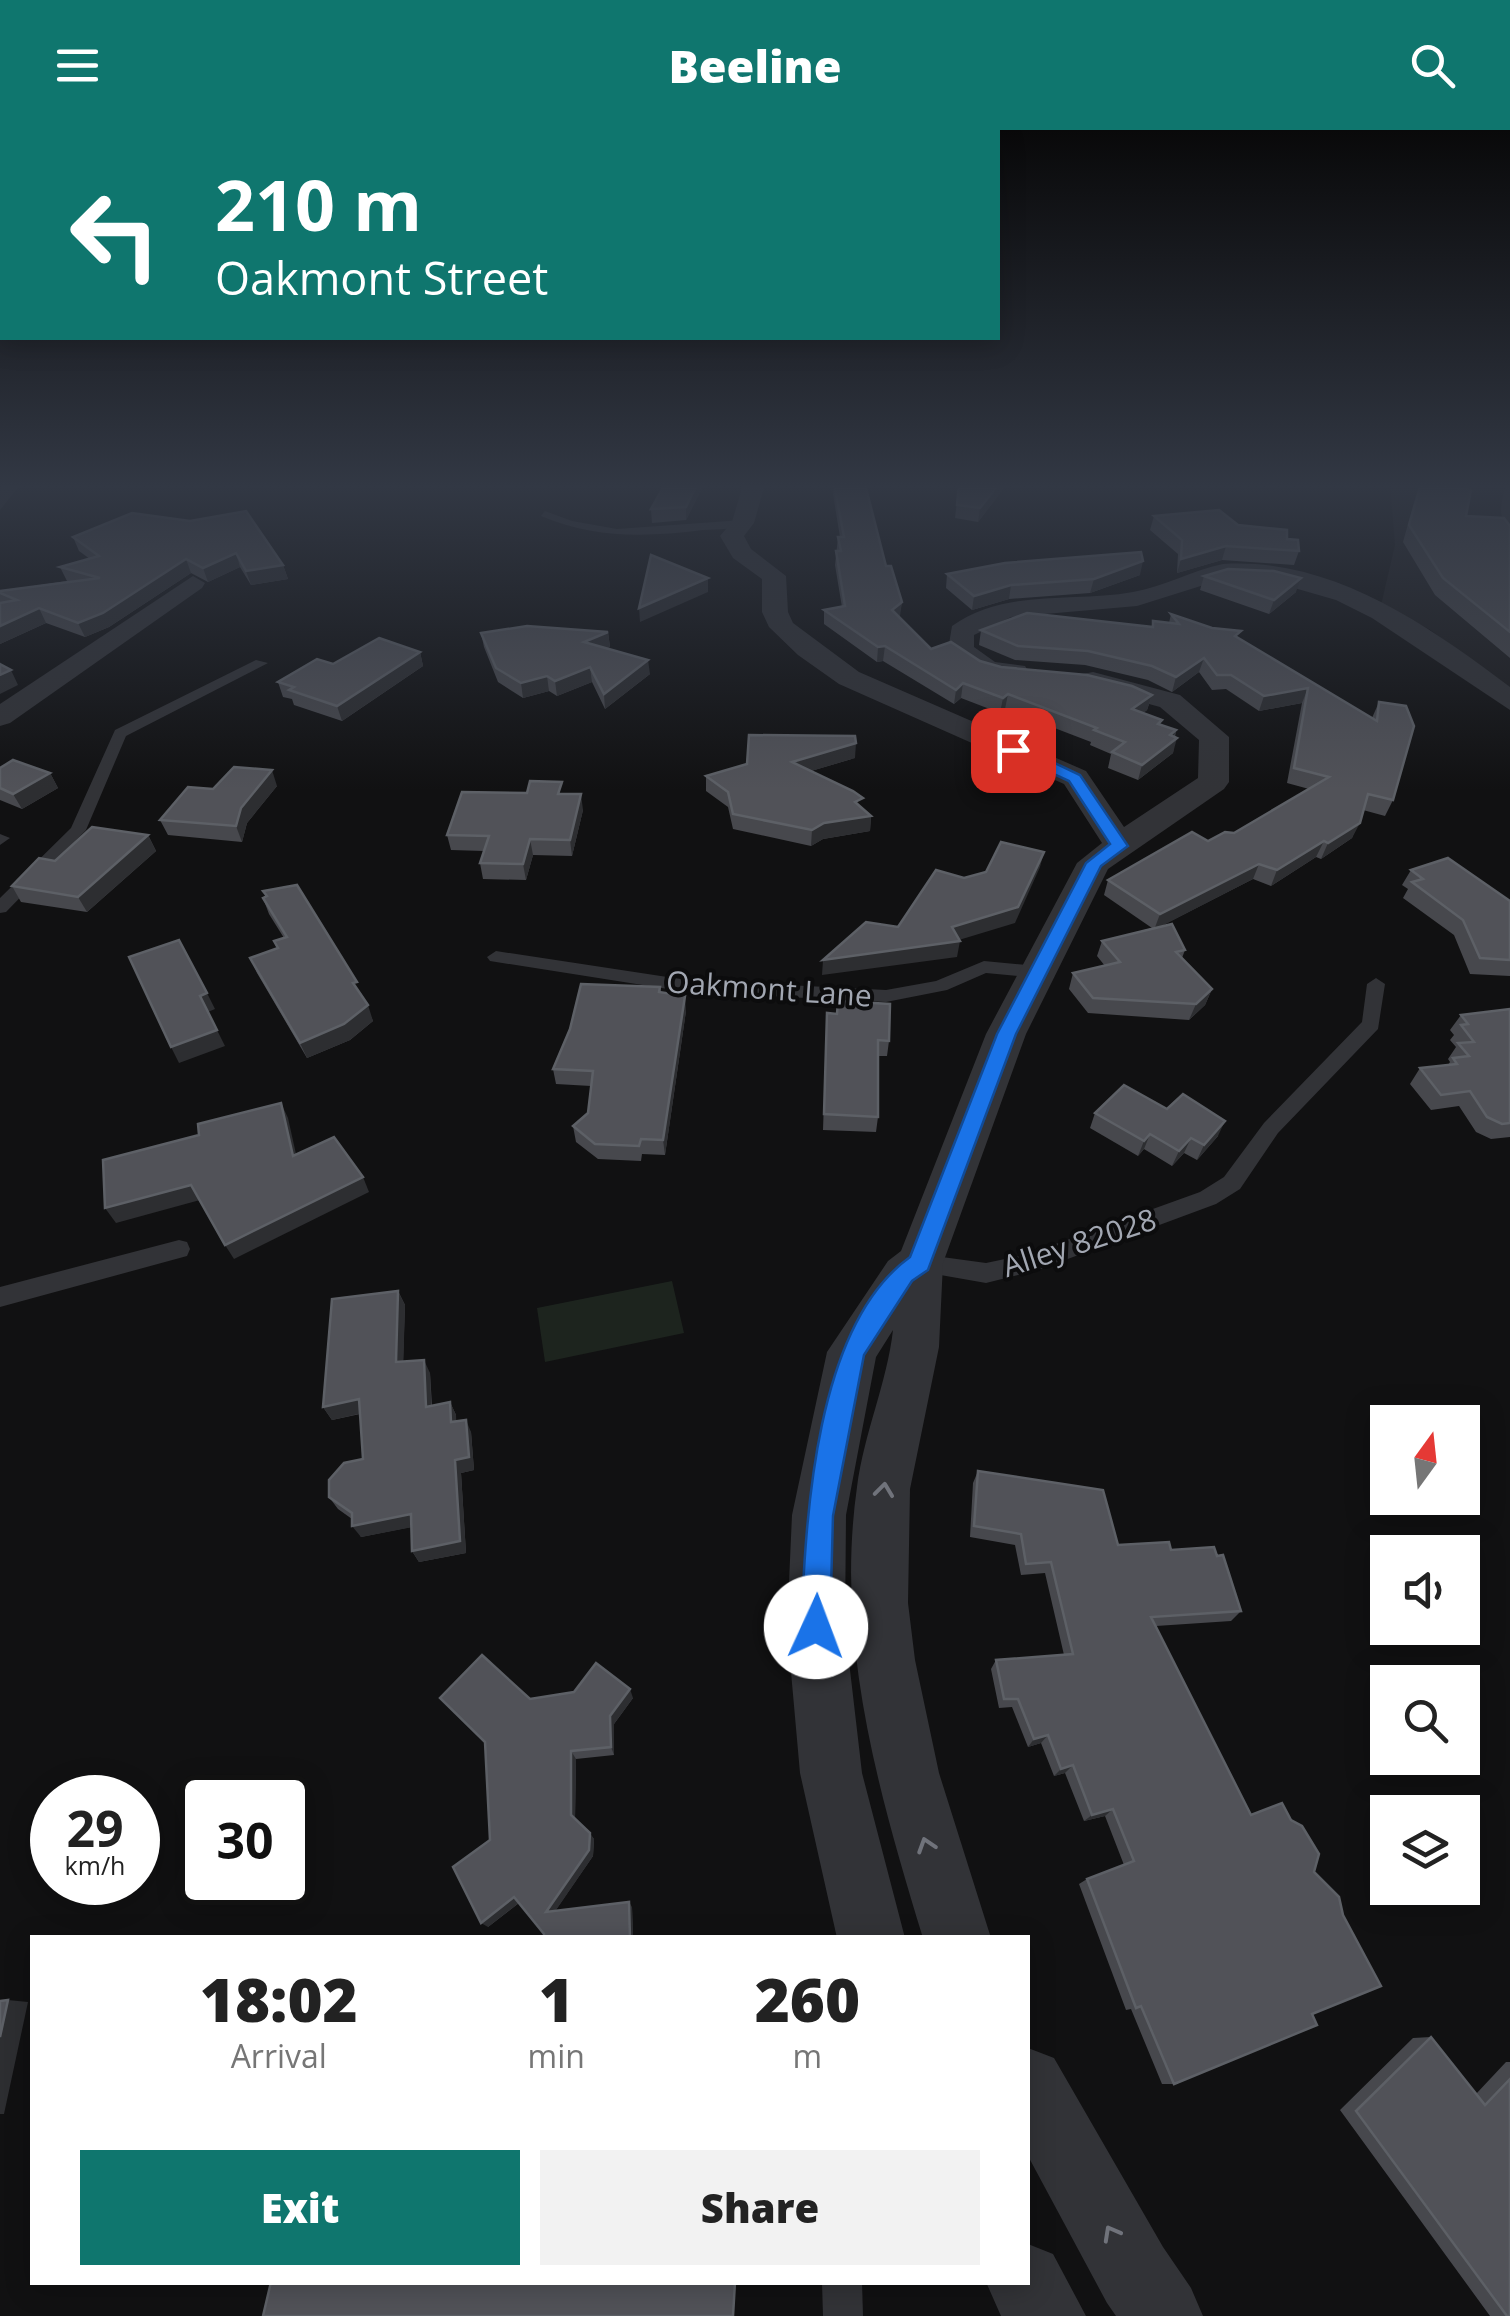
<!DOCTYPE html>
<html lang="en">
<head>
<meta charset="utf-8">
<style>
  body { margin:0; font-family:"Open Sans",sans-serif; background:#f2f2f2; color:#222; height:100vh; display:flex; flex-direction:column; font-size:38px; white-space:nowrap }
  * { box-sizing:border-box; margin:0 }
  p { font-size:32px; color:#767676 }
  .icon { flex:none; width:55px; height:55px; fill:none; stroke:currentColor; stroke-width:2; stroke-linecap:round; stroke-linejoin:round }
  .map { position:relative; flex:1; overflow:hidden }
  .details { position:absolute; left:30px; top:1805px; width:1000px; height:350px; display:flex; flex-direction:column; background:#fff; border-radius:0px; box-shadow:0 5px 25px #0003 }
  .details>* { flex:none }
  .banner { position:absolute; left:0px; top:0px; width:1000px; height:210px; box-shadow:0 5px 25px #0003; background:#0f766e; color:#fff; overflow:hidden }
  .needle { width:65px; rotate:15deg }
  .buttons { position:absolute; left:1370px; top:1275px; display:grid; gap:20px }
  .buttons a { display:grid; place-items:center; width:110px; height:110px; border-radius:0px; background:#fff; box-shadow:0 5px 25px #0003; font-size:50px }
  .speed { position:absolute; left:30px; top:1645px; display:flex; gap:20px; font-size:50px; font-weight:700; text-align:center }
  .speed>* { display:grid; place-content:center; width:130px; height:130px; border-radius:50%; background:#fff; box-shadow:0 5px 25px #0003; line-height:1 }
  .speed small { font-size:25px; font-weight:400 }
  .speed .limit { border:5px solid #111; border-radius:15px; background:#fff; color:#111 }
  .pin { position:absolute; display:grid; place-items:center; width:85px; height:85px; color:#fff; margin:-42px; border-radius:20px; box-shadow:0 5px 15px #0006 }
  .me { position:absolute; width:110px; margin:-55px; rotate:2deg; stroke-linejoin:round; filter:drop-shadow(0 0 8px #0008) }
  .turn { display:flex; align-items:center; gap:35px; height:210px; padding:0 50px; font-size:45px }
  .turn .icon { width:130px; height:130px; stroke-width:2.5 }
  .turn b { display:block; font-size:70px; line-height:85px }
  .eta { display:flex; justify-content:space-evenly; align-items:center; height:170px; text-align:center }
  .eta b { font-size:60px; font-weight:800; line-height:70px }
  .action { display:flex; gap:20px; margin-top:auto; padding:20px 50px }
  .action a { flex:1; height:115px; border-radius:0px; background:#0f766e; color:#fff; font-size:40px; font-weight:800; line-height:115px; text-align:center }
  .action a+a { background:#f2f2f2; color:#222 }
  header { display:flex; justify-content:space-between; align-items:center; height:130px; padding:0 50px; background:#0f766e; color:#fff; font-size:45px; font-weight:800 }
  .map>svg:first-child { display:block }
  .built { fill:#1d1d1f }
  .green { fill:#1d241e }
  .lines { fill:none; stroke-linecap:round; stroke-linejoin:round }
  .service { fill:#323337; fill-rule:evenodd }
  .minor { fill:#323337; fill-rule:evenodd }
  .wall { fill:#47484d }
  .shaded-wall { fill:#2d2e31 }
  .building { fill:#515258; stroke:#5d6066; stroke-width:2.5 }
  .oneway { stroke:#70737b }
  .route { fill:#1a73e8; stroke:#114b97; stroke-width:2.5 }
  .labels { text-anchor:middle; dominant-baseline:central; stroke-width:8; stroke-linejoin:round; paint-order:stroke }
  .street-label { font-size:30px; fill:#a2a7b2; stroke:#0c0c0d }
</style>
</head>
<body>
<header><svg class="icon" aria-label="menu" viewBox="0 0 24 24"><path d="M4 6h16M4 12h16M4 18h16"/></svg>Beeline<svg class="icon" aria-label="search" viewBox="0 0 24 24"><circle cx="10" cy="10" r="6"/><path d="M15 15l6 6"/></svg></header>
<div class="map">
<svg width="1510" height="2186" viewBox="0 0 1510 2186">
  <rect width="100%" height="100%" fill="#111112"/>
  <!-- built -->
  <polygon class="built" points="1390,354 1510,354 1510,560 1429,499 1381,475 1395,415"/>
  <!-- green -->
  <polygon class="green" points="672,1151 684,1203 545,1232 537,1178"/>
  <g class="lines">
    <!-- service -->
    <g class="service">
      <path d="M1510,354v42c-14,-7 -8,-25 -5,-39z"/>
      <path d="M545,381l27,10 45,8 126,-9 6,3c-13,7 -31,6 -46,7 -57,7 -108,9 -162,-14z"/>
      <polygon points="256,530 268,533 126,606 86,700 6,782 0,783 0,768 71,698 115,600"/>
      <polygon points="0,704 10,708 0,715"/>
      <polygon points="496,821 687,850 886,860 936,851 984,831 1038,836 1047,842 1038,848 986,843 947,860 886,872 687,862 490,831 487,827"/>
      <polygon points="1376,848 1385,854 1378,899 1278,1003 1240,1059 1216,1074 1038,1140 986,1153 912,1140 908,1133 912,1126 920,1124 986,1133 1028,1124 1200,1062 1224,1047 1264,993 1362,892 1367,854"/>
      <polygon points="179,1110 187,1112 190,1119 187,1126 0,1177 0,1157"/>
      <polygon points="822,2152 862,2152 863,2186 823,2186"/>
    </g>
    <!-- minor -->
    <g class="minor">
      <path d="M743,354h22l-11,39 -10,13 7,13 35,27 2,36 5,11 66,49 227,99 38,56 74,-49 1,-38 -39,-33 -77,-21 -4,-6 4,-6 10,-2 87,23 49,42v45l-5,7 -116,80 -82,165 -83,229 -4,84 -29,142 -2,114 7,57 24,113 52,165h-68c-45,-147 -88,-297 -66,-451 7,-54 30,-104 36,-157l-17,27 -30,158 -1,112 17,146 43,165h-68l-37,-165 -13,-146 5,-112 35,-163 61,-91 13,-10 85,-217 91,-171 25,-20 -38,-59 -225,-100 -41,-29 -29,-28 -7,-15v-33l-29,-21 -13,-22 12,-14z"/>
      <path d="M1223,434c108,-7 205,61 287,123v23l-138,-92 -36,-18 -66,-19 -47,-2 -86,27 -126,11 -37,18v12l21,15 30,4 4,6c-21,23 -66,-3 -81,-22l4,-24c53,-38 120,-23 181,-34 31,-5 59,-22 90,-28z"/>
      <polygon points="193,446 205,453 202,458 10,593 0,596 0,574"/>
      <polygon points="1028,1918 1054,1928 1163,2117 1191,2158 1203,2186 1116,2186 1107,2173 1028,2026"/>
      <polygon points="1028,2114 1053,2124 1086,2186 1001,2186 986,2152 1028,2152"/>
    </g>
  </g>
  <!-- wall -->
  <g class="wall">
    <polygon points="704,354 686,390 652,393 651,379"/>
    <polygon points="834,354 886,436 902,472 899,487 931,519 1001,537 1152,565 1147,580 1143,583 1161,595 1176,600 1173,623 1138,650 1108,638 1111,624 1090,615 1091,612 1005,579 1000,583 961,568 954,574 883,531 877,532 824,494 824,480 842,477 835,435 838,407 840,407 833,364"/>
    <polygon points="959,354 1007,354 978,392 955,388"/>
    <polygon points="1421,354 1466,386 1510,396 1510,528 1435,465 1403,412 1415,369"/>
    <polygon points="132,383 283,435 288,449 251,455 240,437 208,452 191,443 109,497 85,507 46,493 0,514 0,461 67,451 60,437 90,429 79,421 73,407"/>
    <polygon points="1154,386 1238,395 1287,409 1299,421 1294,435 1222,430 1177,443 1178,424 1150,400"/>
    <polygon points="947,444 1140,445 1090,463 1009,469 972,480 946,458"/>
    <polygon points="1204,446 1296,462 1269,484 1200,460"/>
    <polygon points="1171,484 1239,508 1372,588 1379,572 1393,670 1385,686 1363,680 1352,708 1321,729 1316,727 1271,756 1253,749 1161,796 1185,820 1182,828 1212,859 1205,875 1189,890 1088,883 1069,859 1073,843 1105,836 1097,826 1102,811 1152,798 1104,765 1108,750 1234,703 1309,659 1287,653 1302,573 1259,581 1226,559 1212,560 1199,542 1172,562 1148,550 1085,535 1015,530 979,515 981,500 1152,497 1153,491 1169,493"/>
    <polygon points="608,502 610,517 607,518 650,544 605,579 592,552 557,566 549,561 523,568 498,552 484,517 481,503"/>
    <polygon points="420,522 423,536 342,591 294,575 292,569 283,567 278,552"/>
    <polygon points="855,628 811,641 871,686 870,701 823,709 811,716 733,699 728,677 706,661 706,646"/>
    <polygon points="0,638 50,643 58,658 22,679 0,670"/>
    <polygon points="277,656 247,693 242,712 168,705 160,690 213,659"/>
    <polygon points="563,664 583,680 572,726 533,725 526,750 483,749 480,733 484,721 451,720 447,705"/>
    <polygon points="148,705 156,721 87,782 21,772 12,756"/>
    <polygon points="1411,740 1510,771 1510,846 1470,844 1454,805 1403,768 1408,759 1402,755"/>
    <polygon points="263,761 362,867 373,891 350,910 307,928 257,843 250,828 277,819 274,811 284,808 269,784 263,768 266,767"/>
    <polygon points="660,857 661,862 686,881 665,1025 642,1024 641,1031 598,1029 576,1012 573,996 588,983 591,956 556,954 553,939"/>
    <polygon points="1510,879 1510,1007 1491,1009 1476,1002 1459,976 1431,980 1410,954 1420,938 1448,935 1450,932 1448,929 1456,917 1450,910 1454,905 1450,900 1461,885"/>
    <polygon points="827,883 889,911 887,926 878,926 878,987 876,1002 823,1000"/>
    <polygon points="1167,979 1218,1006 1197,1030 1184,1023 1172,1036 1144,1019 1138,1026 1090,998 1095,983"/>
    <polygon points="398,1161 405,1175 403,1231 430,1243 432,1276 450,1272 456,1285 456,1291 471,1302 474,1340 461,1343 466,1423 419,1432 412,1421 411,1397 361,1407 352,1389 338,1379 329,1367 363,1329 360,1284 332,1290 323,1277"/>
    <polygon points="978,1341 1118,1415 1217,1426 1241,1481 1231,1491 1156,1496 1251,1685 1314,1742 1312,1884 1174,1954 1162,1954 1131,1879 1126,1880 1079,1754 1087,1749 1124,1735 1105,1686 1084,1691 1065,1643 1054,1646 1041,1613 1028,1617 1012,1577 999,1578 991,1539 996,1530 1064,1525 1045,1443 1021,1445 1015,1415 970,1407 973,1353"/>
    <polygon points="440,1568 633,1568 614,1594 614,1625 576,1629 575,1689 594,1709 593,1726 555,1781 632,1777 633,1808 544,1808 544,1804 519,1773 488,1797 490,1710 486,1614"/>
    <polygon points="1431,1907 1476,1964 1506,1932 1510,1932 1510,2186 1490,2186 1340,1980 1413,1908"/>
  </g>
  <!-- shaded-wall -->
  <g class="shaded-wall">
    <polygon points="4,354 21,354 0,380 0,359"/>
    <polygon points="697,354 704,354 686,390 686,377"/>
    <polygon points="999,354 1007,354 978,392 980,378"/>
    <polygon points="1226,416 1222,430 1177,443 1181,429"/>
    <polygon points="236,423 240,437 208,452 203,438"/>
    <polygon points="186,429 191,443 109,497 85,507 78,493"/>
    <polygon points="1143,431 1140,445 1090,463 1094,449"/>
    <polygon points="283,435 288,449 251,455 246,441"/>
    <polygon points="708,448 708,462 640,492 639,478"/>
    <polygon points="1301,448 1296,462 1269,484 1274,470"/>
    <polygon points="1011,455 1009,469 972,480 974,466"/>
    <polygon points="902,472 900,486 891,494 892,480"/>
    <polygon points="39,478 46,493 0,514 0,496"/>
    <polygon points="608,502 610,517 586,526 584,512"/>
    <polygon points="885,516 883,531 877,532 878,517"/>
    <polygon points="420,522 423,536 342,591 337,576"/>
    <polygon points="1204,528 1199,542 1172,562 1176,547"/>
    <polygon points="648,530 650,544 605,579 604,564"/>
    <polygon points="590,537 592,552 557,566 555,551"/>
    <polygon points="11,540 18,555 0,564 0,545"/>
    <polygon points="547,546 549,561 523,568 521,553"/>
    <polygon points="963,553 961,568 954,574 956,560"/>
    <polygon points="1308,558 1302,573 1259,581 1264,566"/>
    <polygon points="1008,564 1005,579 1000,583 1003,568"/>
    <polygon points="1152,565 1147,580 1128,594 1132,579"/>
    <polygon points="1176,600 1172,612 1177,608 1173,623 1138,650 1142,635"/>
    <polygon points="856,613 855,628 791,647 792,632"/>
    <polygon points="272,640 277,656 247,693 242,712 236,696 241,678"/>
    <polygon points="50,643 58,658 22,679 13,664"/>
    <polygon points="581,664 583,680 572,726 570,710"/>
    <polygon points="871,686 870,701 823,709 811,716 812,700 824,693"/>
    <polygon points="1360,693 1352,708 1321,729 1328,713"/>
    <polygon points="148,705 156,721 87,782 78,767"/>
    <polygon points="530,709 533,725 526,750 523,734"/>
    <polygon points="1324,711 1316,727 1271,756 1277,740"/>
    <polygon points="1044,722 1040,737 1015,793 949,813 952,797"/>
    <polygon points="1259,734 1253,749 1154,800 1160,784"/>
    <polygon points="960,811 957,827 822,845 823,830"/>
    <polygon points="1212,859 1205,875 1189,890 1196,874"/>
    <polygon points="207,863 215,879 208,882 200,866"/>
    <polygon points="685,866 686,881 665,1025 663,1010"/>
    <polygon points="368,875 373,891 350,910 307,928 300,913"/>
    <polygon points="217,900 225,916 179,933 171,917"/>
    <polygon points="281,973 288,988 300,1042 293,1026"/>
    <polygon points="1225,991 1218,1006 1197,1030 1204,1015"/>
    <polygon points="1150,1004 1144,1019 1138,1026 1144,1011"/>
    <polygon points="1191,1008 1184,1023 1172,1036 1179,1021"/>
    <polygon points="363,1047 369,1062 234,1129 225,1115"/>
    <polygon points="191,1055 200,1070 116,1093 105,1078"/>
    <polygon points="398,1161 405,1175 403,1245 396,1232"/>
    <polygon points="424,1230 430,1243 432,1290 426,1277"/>
    <polygon points="359,1269 367,1282 332,1290 323,1277"/>
    <polygon points="450,1272 456,1285 457,1305 451,1292"/>
    <polygon points="466,1290 471,1302 474,1340 461,1343 466,1423 419,1432 412,1421"/>
    <polygon points="411,1384 418,1396 361,1407 352,1396"/>
    <polygon points="630,1559 633,1568 614,1594 614,1625 611,1617 610,1586"/>
    <polygon points="1048,1605 1041,1613 1028,1617 1034,1609"/>
    <polygon points="571,1621 576,1629 575,1691 571,1685"/>
    <polygon points="1073,1635 1065,1643 1054,1646 1061,1639"/>
    <polygon points="1113,1679 1105,1686 1084,1691 1092,1685"/>
    <polygon points="590,1703 594,1709 593,1726 552,1786 546,1782"/>
    <polygon points="514,1767 520,1772 488,1797 481,1793"/>
    <polygon points="629,1772 632,1777 633,1808 630,1808"/>
    <polygon points="8,1870 28,1872 4,1984 0,1984 0,1907"/>
  </g>
  <!-- building -->
  <g class="building">
    <polygon points="665,354 697,354 686,377 651,379"/>
    <polygon points="834,354 865,354 886,436 891,436 902,472 892,480 931,519 951,512 980,531 1001,537 1087,545 1132,556 1152,565 1132,579 1162,590 1158,594 1176,600 1170,605 1177,608 1142,635 1112,622 1125,612 1094,600 1097,598 1008,564 1003,568 963,553 956,560 885,516 878,517 824,480 845,476 836,421 841,421 838,407 844,407"/>
    <polygon points="959,354 999,354 980,378 957,375"/>
    <polygon points="1421,354 1471,360 1466,386 1504,388 1510,396 1510,502 1443,448 1409,395"/>
    <polygon points="1219,380 1238,395 1287,400 1287,409 1298,410 1299,421 1226,416 1181,429 1182,410 1154,386"/>
    <polygon points="246,381 283,435 246,441 236,423 203,438 186,429 103,483 78,493 39,478 0,496 0,473 17,470 0,463 0,461 100,448 60,437 99,426 73,407 132,383 190,391"/>
    <polygon points="1141,422 1143,431 1094,449 1011,455 974,466 947,444 1005,433"/>
    <polygon points="651,425 708,448 639,478"/>
    <polygon points="1228,439 1274,441 1301,448 1274,470 1204,446"/>
    <polygon points="1027,483 1153,497 1153,491 1179,494 1171,484 1212,498 1241,501 1235,506 1377,591 1379,572 1406,576 1414,596 1393,670 1368,664 1360,693 1328,713 1324,711 1277,740 1259,734 1160,784 1108,750 1192,702 1208,711 1225,702 1234,703 1329,647 1294,638 1308,558 1264,566 1231,545 1217,545 1204,528 1176,547 1152,536 1088,521 1018,516 981,500"/>
    <polygon points="527,496 608,502 584,512 648,530 604,564 590,537 555,551 547,546 521,553 496,538 481,503"/>
    <polygon points="379,508 420,522 337,576 289,560 294,557 278,552 317,529 333,534"/>
    <polygon points="0,534 11,540 0,545"/>
    <polygon points="749,605 855,606 856,613 792,632 853,661 863,668 855,672 871,686 824,693 812,700 733,684 728,662 706,646 747,634"/>
    <polygon points="13,630 50,643 13,664 0,658 0,638"/>
    <polygon points="234,637 272,640 241,678 236,696 160,690 188,657 213,659"/>
    <polygon points="530,651 562,652 558,664 581,664 570,710 530,709 523,734 480,733 489,706 447,705 462,662 527,663"/>
    <polygon points="92,697 148,705 78,767 12,756 39,728 55,731"/>
    <polygon points="1001,712 1044,722 1018,777 952,797 960,811 823,830 866,792 898,797 936,740 964,748 986,742"/>
    <polygon points="1448,728 1510,771 1510,830 1480,828 1463,790 1412,752 1423,749 1411,740"/>
    <polygon points="297,755 357,852 353,853 368,875 344,894 300,913 250,828 278,818 274,811 287,807 263,768 267,766 263,761"/>
    <polygon points="1172,794 1185,820 1176,822 1212,859 1196,874 1093,868 1073,843 1120,832 1102,811"/>
    <polygon points="179,810 207,863 200,866 217,900 171,917 129,827"/>
    <polygon points="581,854 660,857 659,862 685,866 663,1010 641,1009 639,1016 595,1014 573,996 588,983 593,941 553,939 570,899"/>
    <polygon points="838,871 890,874 889,911 878,910 878,987 824,984 827,883 837,884"/>
    <polygon points="1510,879 1510,993 1502,994 1487,987 1470,961 1441,965 1420,938 1457,934 1453,928 1469,926 1458,913 1474,912 1461,895 1468,894 1461,885"/>
    <polygon points="1124,955 1167,979 1183,964 1225,991 1204,1015 1191,1008 1179,1021 1150,1004 1144,1011 1095,983"/>
    <polygon points="281,973 293,1026 334,1007 363,1047 225,1115 191,1055 105,1078 103,1030 199,1005 198,994"/>
    <polygon points="398,1161 396,1232 424,1230 426,1277 450,1272 451,1292 466,1290 469,1327 455,1330 460,1411 412,1421 411,1384 352,1396 352,1383 329,1367 329,1350 344,1333 363,1329 359,1269 323,1277 332,1169"/>
    <polygon points="978,1341 1103,1360 1118,1415 1169,1412 1171,1420 1214,1417 1217,1426 1223,1425 1241,1481 1151,1487 1251,1685 1282,1673 1291,1690 1302,1696 1319,1724 1314,1742 1339,1767 1343,1785 1381,1856 1312,1884 1317,1895 1174,1954 1141,1876 1136,1878 1087,1749 1134,1731 1113,1679 1092,1685 1073,1635 1061,1639 1048,1605 1034,1609 1018,1569 1004,1569 996,1530 1073,1524 1051,1432 1026,1434 1021,1404 974,1396"/>
    <polygon points="482,1525 530,1569 574,1562 596,1533 630,1559 610,1586 611,1617 571,1621 571,1685 590,1703 589,1720 546,1782 629,1772 630,1808 544,1808 544,1804 514,1767 481,1793 453,1737 490,1710 485,1612 440,1568"/>
    <polygon points="8,1870 0,1907 0,1871"/>
    <polygon points="1431,1907 1485,1975 1510,1949 1510,2186 1507,2186 1356,1981"/>
    <polygon points="271,2152 735,2152 733,2186 263,2186"/>
  </g>
  <!-- one-way arrows -->
  <defs><path id="oneway-chevron" d="M-2-3.5L2.5 0L-2 3.5" fill="none" stroke-width="1.6" stroke-linecap="round" stroke-linejoin="round" transform="scale(2.5)"/></defs>
  <g class="oneway">
    <use href="#oneway-chevron" transform="translate(884 1360) rotate(-83)"/>
    <use href="#oneway-chevron" transform="translate(926 1715) rotate(-108)"/>
    <use href="#oneway-chevron" transform="translate(1111 2103) rotate(-119)"/>
  </g>
  <!-- sky -->
  <linearGradient id="sky" x2="0" y2="1"><stop stop-color="#09090a"/><stop offset="0.54" stop-color="#323844"/><stop offset="1" stop-color="#323844" stop-opacity="0"/></linearGradient>
  <rect width="1510" height="660" fill="url(#sky)"/>
  <!-- route -->
  <path class="route" d="M1008,616h11l61,29 48,71 -27,20 -85,168 -88,236 -16,11 -48,74 -31,161 -3,111 -4,11 -10,4 -11,-4 -4,-11c5,-108 13,-301 109,-370l87,-223 89,-171 24,-19 -41,-63 -61,-28z"/>
  <g class="labels">
    <!-- street labels -->
    <g class="street-label">
      <text transform="translate(769 858) rotate(4)">Oakmont Lane</text>
      <text transform="translate(1079 1112) rotate(-18)">Alley 82028</text>
    </g>
  </g>
</svg>
<div class="buttons">
<a><svg class="needle" viewBox="-14 -14 28 28"><path d="M0-13l5 13h-10z" fill="#e53935"/><path d="M0 13l5-13h-10z" fill="#767676"/></svg></a>
<a><svg class="icon" aria-label="sound" viewBox="0 0 24 24"><path d="M4 9h4l5-4v14l-5-4H4zM17 9q2 3 0 6"/></svg></a>
<a><svg class="icon" aria-label="search" viewBox="0 0 24 24"><circle cx="10" cy="10" r="6"/><path d="M15 15l6 6"/></svg></a>
<a><svg class="icon" aria-label="layers" viewBox="0 0 24 24"><path d="M12 4l9 5-9 5-9-5zM3 14l9 5 9-5"/></svg></a>
</div>
<div class="speed"><div>29<small>km/h</small></div><div class="limit">30</div></div>
<div class="pin" style="left:1013px;top:620px;background:#d93025"><svg class="icon" aria-label="arrive" viewBox="0 0 24 24"><path d="M6 21V4h12l-3 4 3 4H6"/></svg></div>
<svg class="me" style="left:816px;top:1497px" viewBox="-20 -20 40 40"><circle r="19" fill="#fff"/><path d="M0-13L10 11 0 6-10 11z" fill="#1a73e8"/></svg>
<div class="banner">
<div class="turn"><svg class="icon" aria-label="left" viewBox="0 0 24 24"><path d="M17 20v-9H6M10 6l-5 5 5 5"/></svg><div><b>210 m</b>Oakmont Street</div></div>
</div>
<section class="details">
<div class="eta">
<div><b>18:02</b><p>Arrival</p></div>
<div><b>1</b><p>min</p></div>
<div><b>260</b><p>m</p></div>
</div>
<div class="action"><a>Exit</a><a>Share</a></div>
</section>
</div>
</body>
</html>
